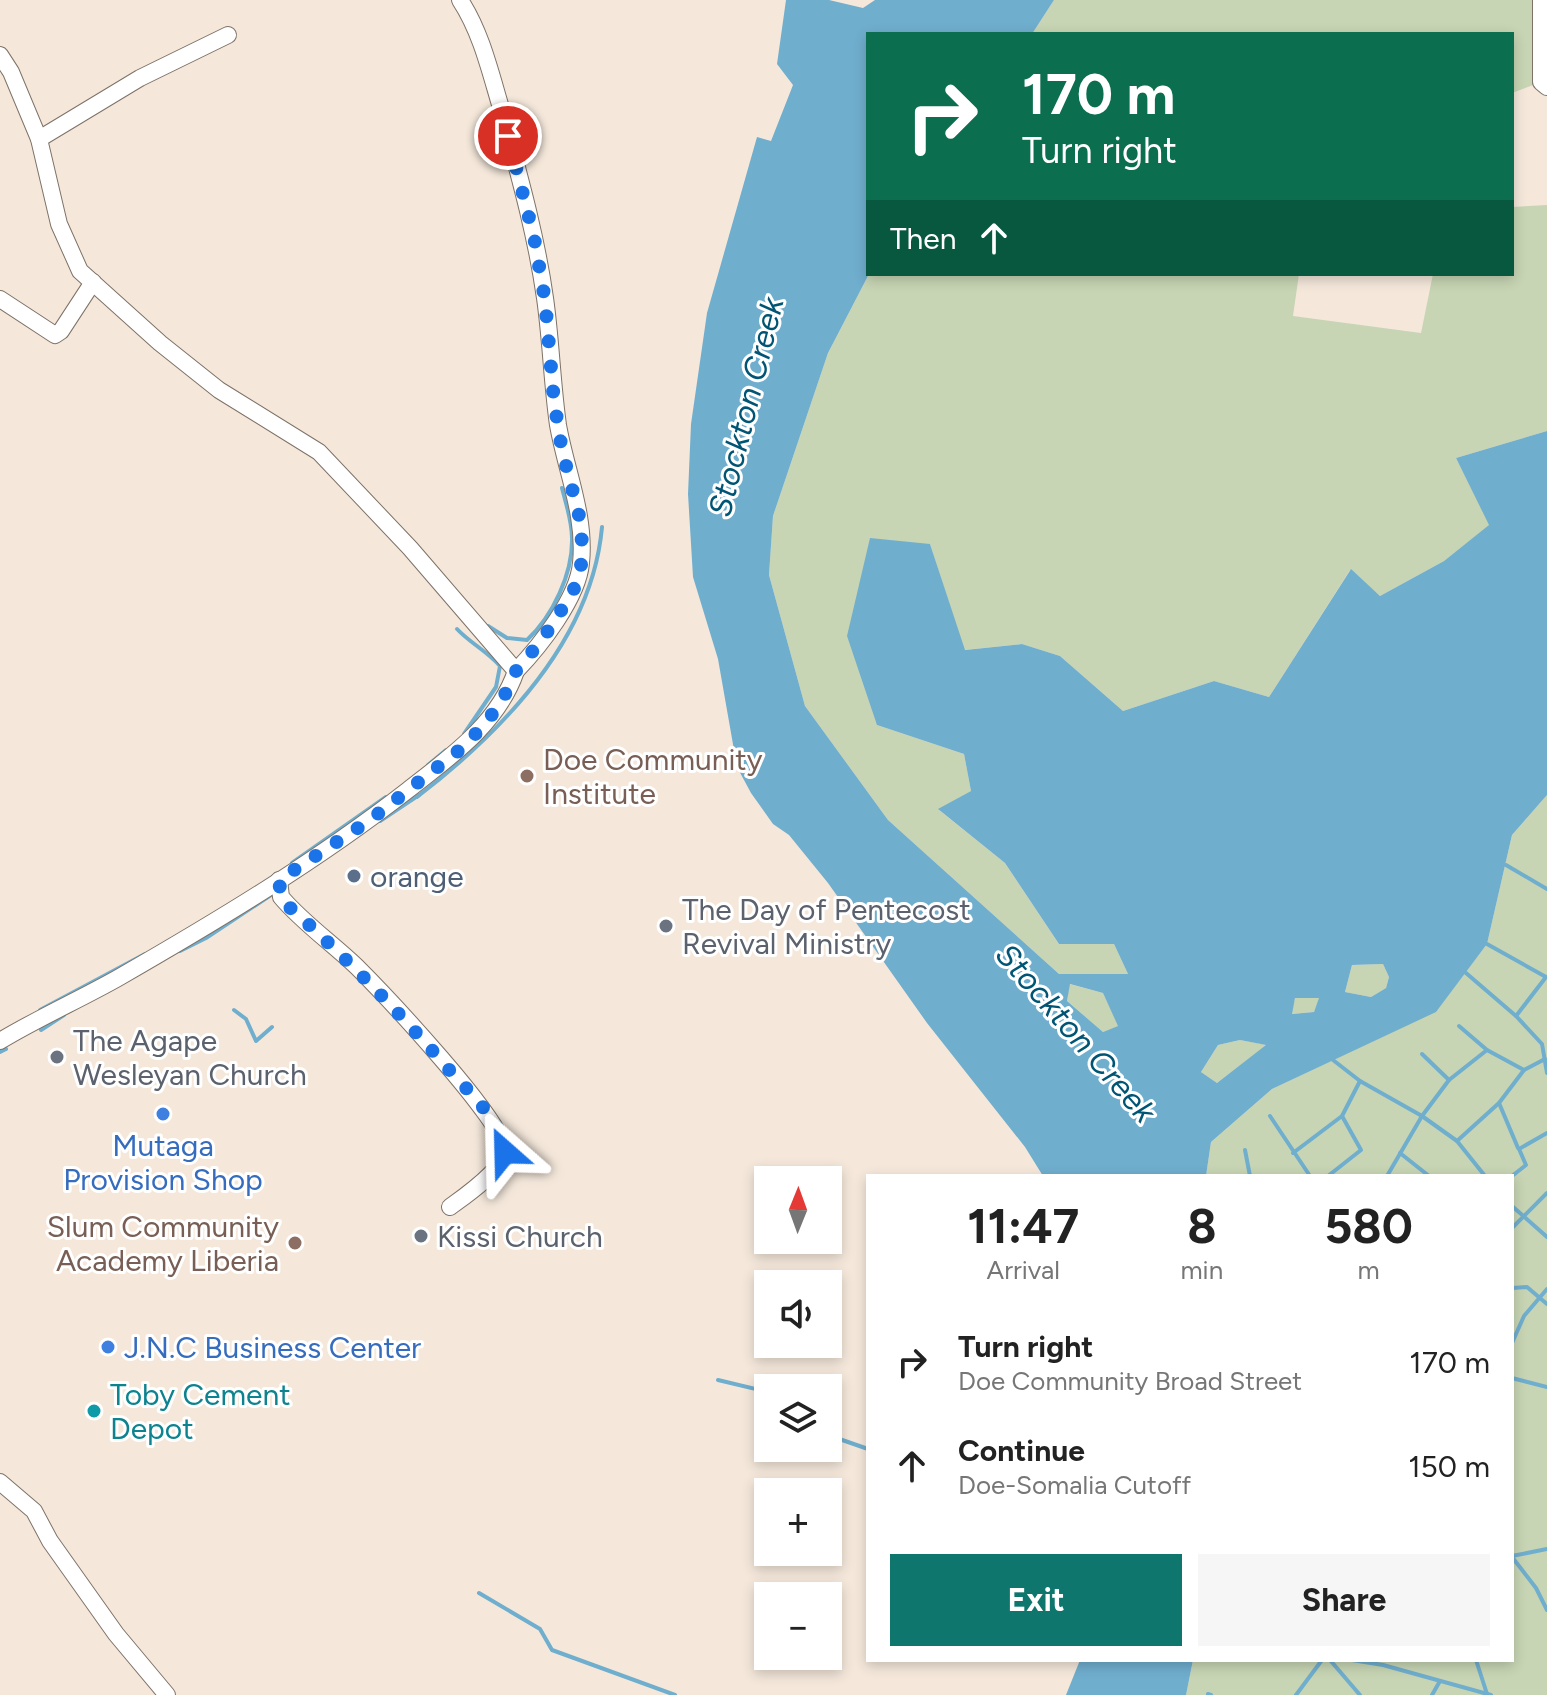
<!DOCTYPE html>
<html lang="en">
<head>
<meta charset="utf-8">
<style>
  body { margin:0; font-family:Figtree,sans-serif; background:#f6f6f6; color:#222; height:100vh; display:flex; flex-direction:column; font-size:30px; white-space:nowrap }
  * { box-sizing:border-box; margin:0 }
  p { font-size:26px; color:#767676 }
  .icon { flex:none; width:44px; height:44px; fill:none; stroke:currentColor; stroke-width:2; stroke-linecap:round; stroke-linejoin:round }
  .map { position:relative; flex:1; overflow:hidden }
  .drawer { position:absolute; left:866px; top:1174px; width:648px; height:488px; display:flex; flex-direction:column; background:#fff; border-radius:0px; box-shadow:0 4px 12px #0003 }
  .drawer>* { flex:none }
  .guide { position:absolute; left:866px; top:32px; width:648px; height:244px; border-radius:0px; box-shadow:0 4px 12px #0003; background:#0b6e4f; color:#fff; overflow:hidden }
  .needle { width:52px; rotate:1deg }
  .fabs { position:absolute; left:754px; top:1166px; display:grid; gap:16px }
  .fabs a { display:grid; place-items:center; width:88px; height:88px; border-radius:0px; background:#fff; box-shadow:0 4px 12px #0003; font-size:40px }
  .pin { position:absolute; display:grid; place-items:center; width:68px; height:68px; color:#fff; margin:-34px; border:4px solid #fff; border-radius:50%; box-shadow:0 2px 8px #0007 }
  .me { position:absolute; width:88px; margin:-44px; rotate:335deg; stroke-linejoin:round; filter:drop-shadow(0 0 6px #0008) }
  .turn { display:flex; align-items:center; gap:28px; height:168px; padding:0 24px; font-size:36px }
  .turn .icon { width:104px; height:104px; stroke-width:2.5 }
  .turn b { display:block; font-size:56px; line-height:68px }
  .then { display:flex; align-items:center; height:76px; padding:0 24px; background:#0003; gap:16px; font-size:30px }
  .eta { display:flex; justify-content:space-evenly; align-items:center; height:136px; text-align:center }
  .eta b { font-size:48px; font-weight:700; line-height:56px }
  .primary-button { display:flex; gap:16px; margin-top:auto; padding:16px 24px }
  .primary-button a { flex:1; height:92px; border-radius:0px; background:#0f766e; color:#fff; font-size:32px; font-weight:700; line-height:92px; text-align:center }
  .primary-button a+a { background:#f6f6f6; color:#222 }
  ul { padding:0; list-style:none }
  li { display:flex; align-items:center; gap:24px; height:104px; padding:0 24px }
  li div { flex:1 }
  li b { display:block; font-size:30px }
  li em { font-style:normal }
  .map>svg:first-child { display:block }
  .green { fill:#c7d5b4 }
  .water { fill:#70aece; fill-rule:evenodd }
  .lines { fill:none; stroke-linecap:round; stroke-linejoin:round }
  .stream { stroke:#70aece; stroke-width:4 }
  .minor-casing { stroke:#7e7267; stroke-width:18 }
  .minor { stroke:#fff; stroke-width:16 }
  .route { stroke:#1a73e8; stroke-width:14; stroke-dasharray:0 25.2 }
  .education-dot { fill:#8d6e63; stroke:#fff; stroke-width:3 }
  .service-dot { fill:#5c6f8a; stroke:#fff; stroke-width:3 }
  .worship-dot { fill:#6b7280; stroke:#fff; stroke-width:3 }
  .shop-dot { fill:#3f7fe0; stroke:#fff; stroke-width:3 }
  .culture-dot { fill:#0f9aa8; stroke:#fff; stroke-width:3 }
  .labels { text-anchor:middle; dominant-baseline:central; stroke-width:6; stroke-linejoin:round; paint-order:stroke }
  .education-label { font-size:30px; fill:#785e54; stroke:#fff; text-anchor:start }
  .service-label { font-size:30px; fill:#4e5e75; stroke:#fff; text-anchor:start }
  .worship-label { font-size:30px; fill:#5b616d; stroke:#fff; text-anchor:start }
  .shop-label { font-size:30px; fill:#366cbe; stroke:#fff }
  .culture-label { font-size:30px; fill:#0d838f; stroke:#fff; text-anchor:start }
  .water-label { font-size:32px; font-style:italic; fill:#005574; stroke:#fff }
</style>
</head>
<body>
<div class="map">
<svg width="1547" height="1695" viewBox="0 0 1547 1695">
  <rect width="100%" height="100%" fill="#f5e8db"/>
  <!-- green -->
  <g class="green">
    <polygon points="1054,0 1541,0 1541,82 1512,93 1512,34 1032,34"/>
    <polygon points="1547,205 1547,431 1456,458 1490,525 1444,561 1380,596 1350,570 1269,697 1214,681 1123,711 1060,656 1022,644 964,650 930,544 877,725 964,754 971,791 939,810 1005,863 1059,944 1114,944 1128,974 1059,974 888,820 805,706 769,575 773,516 828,353 869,274 1299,274 1293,316 1421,333 1433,274 1512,274 1512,207"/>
    <polygon points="1547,795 1547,1695 1186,1695 1193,1660 1512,1660 1512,1176 1206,1176 1211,1142 1272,1089 1436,1011 1487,944 1512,835"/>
    <polygon points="1383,964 1389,977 1386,988 1371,997 1345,992 1352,965"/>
    <polygon points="1069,984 1103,993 1119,1026 1103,1032 1067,1001"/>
    <polygon points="1295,998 1320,998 1314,1012 1291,1014"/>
    <polygon points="1240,1040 1267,1045 1217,1083 1201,1072 1218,1045"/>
  </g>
  <!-- water -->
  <g class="water">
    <path d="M786,0h43l34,8 12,-8h179l-22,34h-164l1,240 -41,79 -55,163 -4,59 36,131 83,114 171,154h69l-14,-30h-55l-54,-81 -67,-54 33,-18 -7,-37 -87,-29 -30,-89 23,-98 60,6 35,106 57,-6 38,12 63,55 91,-30 55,16 82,-128 29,27 64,-35 45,-36 -33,-67 91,-27v364l-35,40 -25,109 -51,68 -164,77 -61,53 -5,34h-163l-18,-29 -98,-124 -99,-140 -39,-48 -16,-11 -22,-31 -14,-26 -19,-108 -25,-82 -5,-83 3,-70 16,-111 50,-176 14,4 22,-56 -16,-21zM1383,964l6,13 -3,11 -15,9 -26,-5 7,-27zM1070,984l33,9 15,33 -15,6 -36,-31zM1295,998h24l-5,14 -22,2zM1240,1040l26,5 -49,38 -16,-11 17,-27z"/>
    <polygon points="1080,1660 1193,1660 1186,1695 1066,1695"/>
  </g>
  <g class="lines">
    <!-- stream -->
    <g class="stream">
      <path d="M488,626l19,12 20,2c26,-24 46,-67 45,-102 0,-17 -6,-34 -10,-50"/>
      <path d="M457,629c13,14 30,22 43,37l-4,21 -32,47"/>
      <polyline points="428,765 446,750"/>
      <path d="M417,797c86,-66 175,-157 185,-270"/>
      <polyline points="380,821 419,795"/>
      <polyline points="292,863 386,797"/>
      <polyline points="1506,865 1547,889"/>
      <polyline points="1487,944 1546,977 1516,1016"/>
      <polyline points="180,951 206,938 271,895"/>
      <polyline points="1466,973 1516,1016 1542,1044 1547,1073"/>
      <polyline points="40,1010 145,954"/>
      <polyline points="234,1010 246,1019 256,1041 272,1027"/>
      <polyline points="1459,1026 1487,1050"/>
      <polyline points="41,1030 64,1015"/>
      <polyline points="0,1052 6,1049"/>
      <polyline points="1422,1054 1449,1080"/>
      <polyline points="1333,1060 1360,1081 1422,1116 1457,1141 1485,1176"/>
      <polyline points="1499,1103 1518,1148"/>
      <polyline points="1270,1116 1310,1176"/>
      <polyline points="1457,1141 1499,1103 1524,1070 1545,1059"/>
      <polyline points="1245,1150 1250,1176"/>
      <polyline points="1293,1153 1342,1116 1360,1081"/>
      <polyline points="1400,1153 1429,1176"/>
      <polyline points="1328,1176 1361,1150 1342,1116"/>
      <polyline points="1387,1176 1422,1116 1449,1080 1487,1050 1524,1070"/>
      <polyline points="1512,1176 1526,1165 1519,1149 1547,1133"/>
      <polyline points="1512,1206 1547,1237"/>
      <polyline points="1512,1228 1547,1193"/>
      <polyline points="1513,1288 1527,1287 1547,1304"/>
      <polyline points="1512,1343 1524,1316 1547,1289"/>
      <polyline points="1512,1378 1547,1387"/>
      <polyline points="718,1380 768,1392"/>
      <polyline points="828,1435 868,1449"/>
      <polyline points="1512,1556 1547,1549"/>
      <polyline points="1512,1557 1536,1588 1547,1610"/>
      <polyline points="479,1593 540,1629 552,1650 675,1695"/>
      <polyline points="1330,1660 1360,1695"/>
      <polyline points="1352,1660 1383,1665 1491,1695"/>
      <polyline points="1476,1660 1487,1694"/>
      <polyline points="1208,1694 1211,1695"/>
      <polyline points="1296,1695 1322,1660"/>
      <polyline points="1432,1695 1440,1681"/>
    </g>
    <defs>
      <g id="minor">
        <path d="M460,0c21,32 30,71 41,108 17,63 35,126 44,190 6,42 7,85 13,127 8,46 28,91 23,138 -3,35 -41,83 -65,108"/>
        <polyline points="1541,0 1541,82 1547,87"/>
        <path d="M0,55l11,17 28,67 20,85 21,47 80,72 59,47 100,62 91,96 106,123c-18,53 -66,86 -108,119 -91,71 -191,131 -290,188 -39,22 -80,40 -118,63"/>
        <polyline points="39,139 140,78 228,35"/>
        <polyline points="0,299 55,335 61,331 93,282"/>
        <path d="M279,880l2,17c22,26 51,46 76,70 25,25 150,157 148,184 -2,19 -40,45 -55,56"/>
        <polyline points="0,1482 34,1511 50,1541 116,1634 167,1695"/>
      </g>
    </defs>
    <!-- minor casing -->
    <use href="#minor" class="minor-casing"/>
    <!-- minor -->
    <use href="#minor" class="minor"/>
  </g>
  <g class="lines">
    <!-- route -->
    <path class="route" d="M505,1152c-4,-31 -34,-58 -54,-80 -52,-60 -104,-114 -164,-167l-6,-8 -2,-17 91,-60 96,-75 34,-40 16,-34 26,-31 31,-48 8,-26 1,-39 -20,-77 -8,-49 -9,-101 -11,-63 -26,-101"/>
  </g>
  <!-- markers -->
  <g class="education-dot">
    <circle cx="527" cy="776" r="8"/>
    <circle cx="295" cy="1243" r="8"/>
  </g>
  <circle class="service-dot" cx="354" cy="876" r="8"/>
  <g class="worship-dot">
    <circle cx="666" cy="926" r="8"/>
    <circle cx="57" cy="1057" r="8"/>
    <circle cx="421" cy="1236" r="8"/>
  </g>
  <g class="shop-dot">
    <circle cx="163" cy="1114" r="8"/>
    <circle cx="108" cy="1347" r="8"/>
  </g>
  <circle class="culture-dot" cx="94" cy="1411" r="8"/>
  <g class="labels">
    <!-- education labels -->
    <g class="education-label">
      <text x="543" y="759">Doe Community<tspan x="543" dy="34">Institute</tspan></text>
      <text x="279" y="1226" text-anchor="end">Slum Community<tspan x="279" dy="34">Academy Liberia</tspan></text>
    </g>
    <!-- service labels -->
    <g class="service-label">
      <text x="370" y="876">orange</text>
    </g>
    <!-- worship labels -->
    <g class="worship-label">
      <text x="682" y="909">The Day of Pentecost<tspan x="682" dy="34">Revival Ministry</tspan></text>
      <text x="73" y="1040">The Agape<tspan x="73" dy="34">Wesleyan Church</tspan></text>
      <text x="437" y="1236">Kissi Church</text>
    </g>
    <!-- shop labels -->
    <g class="shop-label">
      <text x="163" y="1145">Mutaga<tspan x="163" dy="34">Provision Shop</tspan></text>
      <text x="124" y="1347" text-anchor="start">J.N.C Business Center</text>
    </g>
    <!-- culture labels -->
    <g class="culture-label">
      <text x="110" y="1394">Toby Cement<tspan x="110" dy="34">Depot</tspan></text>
    </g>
    <!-- water labels -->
    <g class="water-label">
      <text transform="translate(746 407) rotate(-76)">Stockton Creek</text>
      <text transform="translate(1076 1033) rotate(49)">Stockton Creek</text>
    </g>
  </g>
</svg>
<div class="fabs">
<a><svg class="needle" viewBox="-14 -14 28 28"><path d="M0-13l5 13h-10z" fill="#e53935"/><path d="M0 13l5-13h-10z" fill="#767676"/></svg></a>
<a><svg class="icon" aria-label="sound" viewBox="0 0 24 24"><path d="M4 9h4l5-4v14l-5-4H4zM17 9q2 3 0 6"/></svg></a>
<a><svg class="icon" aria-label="layers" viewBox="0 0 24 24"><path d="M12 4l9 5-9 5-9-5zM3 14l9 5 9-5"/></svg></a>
<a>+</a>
<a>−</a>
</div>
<div class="pin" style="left:508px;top:136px;background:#d93025"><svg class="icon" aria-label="arrive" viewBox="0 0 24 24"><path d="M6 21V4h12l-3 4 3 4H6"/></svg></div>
<svg class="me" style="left:505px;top:1152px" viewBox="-20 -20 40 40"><path d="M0-17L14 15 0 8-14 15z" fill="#1a73e8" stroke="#fff" stroke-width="4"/></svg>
<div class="guide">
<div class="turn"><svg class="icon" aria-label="right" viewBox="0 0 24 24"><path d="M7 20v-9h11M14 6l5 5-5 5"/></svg><div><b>170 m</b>Turn right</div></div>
<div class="then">Then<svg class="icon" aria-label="ahead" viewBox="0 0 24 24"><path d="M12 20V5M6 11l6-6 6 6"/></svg></div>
</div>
<section class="drawer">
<div class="eta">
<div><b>11:47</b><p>Arrival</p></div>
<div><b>8</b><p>min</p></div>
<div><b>580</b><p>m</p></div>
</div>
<ul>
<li><svg class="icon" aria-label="right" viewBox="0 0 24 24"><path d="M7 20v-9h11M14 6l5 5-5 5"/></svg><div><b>Turn right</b><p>Doe Community Broad Street</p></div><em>170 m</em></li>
<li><svg class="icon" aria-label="ahead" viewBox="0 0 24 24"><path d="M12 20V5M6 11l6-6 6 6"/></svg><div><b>Continue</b><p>Doe-Somalia Cutoff</p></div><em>150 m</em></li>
</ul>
<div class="primary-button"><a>Exit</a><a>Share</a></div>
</section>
</div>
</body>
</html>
